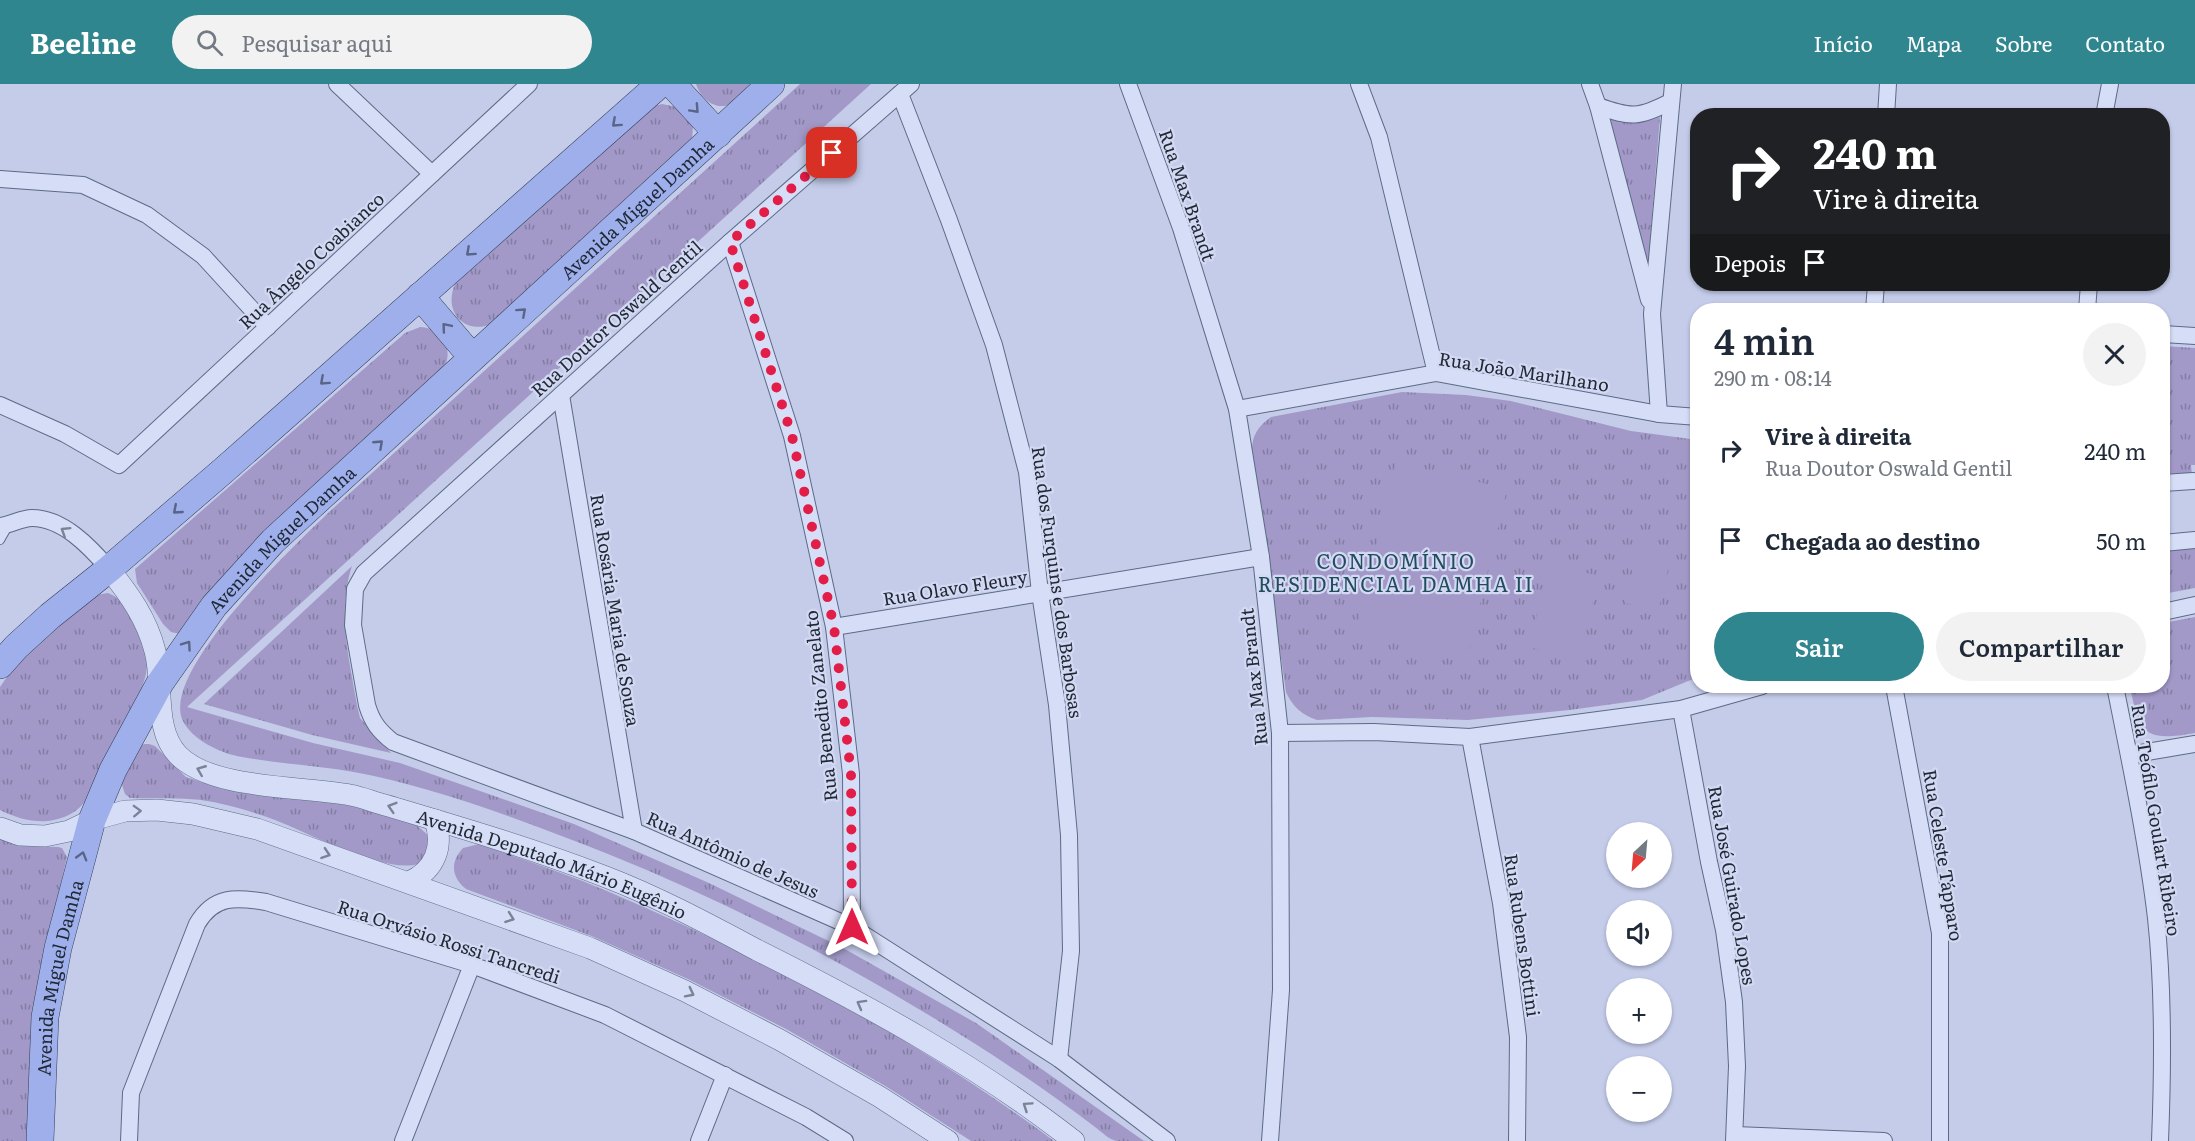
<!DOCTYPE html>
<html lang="pt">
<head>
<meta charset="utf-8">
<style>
  body { margin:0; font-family:Literata,serif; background:#f2f2f3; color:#1f2937; height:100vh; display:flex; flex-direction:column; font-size:22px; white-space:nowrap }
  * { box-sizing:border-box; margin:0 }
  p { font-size:20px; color:#747a83 }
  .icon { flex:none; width:33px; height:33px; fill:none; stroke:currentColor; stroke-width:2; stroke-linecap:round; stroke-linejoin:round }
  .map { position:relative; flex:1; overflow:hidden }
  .drawer { position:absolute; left:1690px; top:219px; width:480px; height:390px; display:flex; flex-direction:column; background:#fff; border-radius:24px; box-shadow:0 2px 4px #0004 }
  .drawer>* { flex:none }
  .top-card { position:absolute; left:1690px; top:24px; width:480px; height:183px; border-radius:24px; box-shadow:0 2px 4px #0004; background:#202124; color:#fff; overflow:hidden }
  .needle { width:39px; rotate:206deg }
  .controls { position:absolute; left:1606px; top:738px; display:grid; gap:12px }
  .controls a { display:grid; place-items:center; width:66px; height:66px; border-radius:50%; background:#fff; box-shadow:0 2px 4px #0004; font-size:30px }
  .pin { position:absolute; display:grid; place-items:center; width:51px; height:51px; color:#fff; margin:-26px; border-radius:12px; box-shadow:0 3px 9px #0006 }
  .me { position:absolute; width:66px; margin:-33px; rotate:0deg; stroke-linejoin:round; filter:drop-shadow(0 0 4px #0008) }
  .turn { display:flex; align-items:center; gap:21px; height:126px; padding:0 24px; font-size:27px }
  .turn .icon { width:78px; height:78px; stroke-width:2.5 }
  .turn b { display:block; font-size:42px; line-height:51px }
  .then { display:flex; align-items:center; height:57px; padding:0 24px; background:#0003; gap:12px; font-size:22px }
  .round { display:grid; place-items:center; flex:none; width:63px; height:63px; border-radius:32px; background:#f2f2f3 }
  .summary { display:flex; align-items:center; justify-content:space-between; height:102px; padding:0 24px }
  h1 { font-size:36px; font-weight:600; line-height:45px }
  .button { display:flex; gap:12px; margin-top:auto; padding:12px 24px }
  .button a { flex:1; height:69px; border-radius:36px; background:#30868e; color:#fff; font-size:24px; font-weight:600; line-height:69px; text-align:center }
  .button a+a { background:#f2f2f3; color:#1f2937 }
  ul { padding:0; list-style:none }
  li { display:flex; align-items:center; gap:18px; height:90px; padding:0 24px }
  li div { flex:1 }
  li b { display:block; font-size:22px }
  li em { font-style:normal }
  header { display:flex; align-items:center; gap:36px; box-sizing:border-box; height:84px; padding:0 30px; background:#30868e; color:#fff }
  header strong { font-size:28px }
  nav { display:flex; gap:33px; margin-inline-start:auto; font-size:21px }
  .search { width:420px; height:54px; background:#f2f2f3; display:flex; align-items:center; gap:15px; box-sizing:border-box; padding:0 21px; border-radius:33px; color:#747a83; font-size:22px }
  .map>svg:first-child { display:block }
  .grass { fill:url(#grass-tufts) }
  .garden { fill:#a299c8 }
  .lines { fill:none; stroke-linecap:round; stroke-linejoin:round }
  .service-casing { stroke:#5c6b84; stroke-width:10 }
  .minor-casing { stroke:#5c6b84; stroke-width:18 }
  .tertiary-casing { stroke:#5c6b84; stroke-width:22 }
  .primary-casing { stroke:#303f52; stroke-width:28 }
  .service { stroke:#d6ddf6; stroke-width:8 }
  .minor { stroke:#d6ddf6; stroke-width:16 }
  .tertiary { stroke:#d6ddf6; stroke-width:21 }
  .primary { stroke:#9eafeb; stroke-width:27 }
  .oneway { stroke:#586587 }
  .oneway2 { stroke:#7a8296 }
  .route { stroke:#e11d48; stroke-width:10; stroke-dasharray:0 18 }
  .labels { text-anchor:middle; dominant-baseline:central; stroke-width:4.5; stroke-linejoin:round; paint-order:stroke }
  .street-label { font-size:18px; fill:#1f2835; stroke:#d3d9f2 }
  .neighbourhood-label { font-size:20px; letter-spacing:1.5px; fill:#214c5e; stroke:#d3d9f2 }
</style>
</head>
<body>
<header>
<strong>Beeline</strong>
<div class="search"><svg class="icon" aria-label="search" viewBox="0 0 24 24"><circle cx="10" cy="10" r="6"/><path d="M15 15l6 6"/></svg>Pesquisar aqui</div>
<nav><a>Início</a><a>Mapa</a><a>Sobre</a><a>Contato</a></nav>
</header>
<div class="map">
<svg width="2195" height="1057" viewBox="0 0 2195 1057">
  <defs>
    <pattern id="grass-tufts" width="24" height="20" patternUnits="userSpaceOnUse" patternTransform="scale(1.5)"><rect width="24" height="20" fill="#a299c8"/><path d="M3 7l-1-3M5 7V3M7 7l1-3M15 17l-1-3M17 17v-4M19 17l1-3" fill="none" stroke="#837da3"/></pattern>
  </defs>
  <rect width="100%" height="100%" fill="#c4ccea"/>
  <!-- grass -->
  <g class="grass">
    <path d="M696,0h59c-7,6 -14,15 -22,19 -16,9 -32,-3 -37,-19z"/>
    <path d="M800,0h71l-684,623 126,36 87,20 174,61 135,59 134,65 133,75 168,118c-9,0 -19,0 -27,0 -8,-1 -15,-9 -22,-14 -21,-16 -43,-32 -65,-47 -131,-89 -275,-167 -422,-226 -76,-30 -154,-60 -234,-78 -44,-10 -88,-11 -132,-19 -20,-3 -51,-17 -60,-38 -19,-50 111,-172 146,-206z"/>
    <path d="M662,20l15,3 16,18 -1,16 -200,183c-28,11 -49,-12 -37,-40l199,-178z"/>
    <path d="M1660,33l-12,149 -40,-148c17,4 35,6 52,-1z"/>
    <path d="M420,243c22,1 33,20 25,40l-265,267 -9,-2 -8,-8 -26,-41 -2,-14 270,-236z"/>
    <polygon points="2163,262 2195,264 2195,381 2191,381 2192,391 2163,389"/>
    <path d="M1402,308l64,3 45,6 120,30 67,9v237l-56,23 -72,10 -102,10 -96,-3 -55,3c-15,-5 -25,-14 -31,-28l-34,-237c-1,-18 5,-28 19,-38z"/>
    <polygon points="2195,462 2195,504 2163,510 2163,466"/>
    <path d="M352,482c-15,46 -3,92 5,139l3,13 31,35 -79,-18 -108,-31z"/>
    <path d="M108,509c16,6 26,21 31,37 3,9 8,21 8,31 2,25 -26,69 -37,92 -9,19 -18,47 -36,59 -24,15 -50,10 -74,-2v-123l19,-28 77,-64z"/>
    <path d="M2195,533v116c-51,9 -56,1 -65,-47h33v-63z"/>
    <path d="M144,660h5l6,2 31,31 38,12 124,16 67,19 13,11 1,16 -11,13c-34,10 -109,-31 -143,-44 -17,-6 -35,-12 -53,-16 -30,-8 -61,-5 -92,-6l-5,-4 -4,-12 16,-34z"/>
    <polygon points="0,755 23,762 58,763 62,764 67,773 44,872 28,1057 0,1057"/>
    <path d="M479,760c42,15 86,29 128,47 157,67 310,148 447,250h-83l-84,-54 -101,-58 -96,-49 -96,-43 -128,-48c-15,-12 -16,-27 -3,-41z"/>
  </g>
  <!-- garden -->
  <g class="garden">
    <polygon points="1396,378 1507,405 1467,576 1356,549"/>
    <polygon points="1638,461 1672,469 1658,527 1625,519"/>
    <polygon points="1550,480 1599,492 1578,576 1529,563"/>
  </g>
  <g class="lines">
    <defs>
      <polyline id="service" points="0,456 8,442"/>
      <g id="minor">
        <polyline points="337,0 432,90"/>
        <path d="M911,0l-181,158 -366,331 -9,16 -2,36 14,80c5,17 12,26 26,37l241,89 218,96 207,132 108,82"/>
        <polyline points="1128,0 1181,144 1237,325 1261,473 1280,649 1281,906 1270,1057"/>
        <polyline points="1359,0 1379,53 1436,289"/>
        <polyline points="1590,0 1598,22 1649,216"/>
        <polyline points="900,10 949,136 994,261 1027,388 1040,509 1057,621 1069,751 1071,867 1059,975"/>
        <path d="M1598,22c33,12 41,12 72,-4"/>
        <polyline points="1886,32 1888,0"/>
        <polyline points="2104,32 2110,0"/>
        <polyline points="0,95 83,101 147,131 203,172 268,243"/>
        <polyline points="730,158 792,352 834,543 851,690 852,843"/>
        <polyline points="1874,226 1876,200"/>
        <polyline points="2087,226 2089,200"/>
        <polyline points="2163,250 2195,252"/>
        <polyline points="561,311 634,747"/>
        <polyline points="0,321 65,350 119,381 529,0"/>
        <polyline points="1237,325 1436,289 1659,330 1698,333"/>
        <polyline points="1659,330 1652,230 1673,0"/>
        <polyline points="2163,399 2193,397"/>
        <path d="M0,442c11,-1 21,-8 32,-8 31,0 58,29 77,51"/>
        <polyline points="2163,459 2195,456"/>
        <polyline points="2163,528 2195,521"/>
        <polyline points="834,543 1261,473"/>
        <polyline points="1894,602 1940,849 1940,1057"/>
        <path d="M2115,602c15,75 32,156 41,232 8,74 7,149 4,223"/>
        <polyline points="1681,625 1709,778 1724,846 1734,918 1737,982 1734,1057"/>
        <polyline points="1280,649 1374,648 1470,653 1681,625 1762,602"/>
        <polyline points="1470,653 1501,819 1518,953 1517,1057"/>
        <polyline points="2129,671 2195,660"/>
        <polyline points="1735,1051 1884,1057"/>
        <path d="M129,1057l2,-48 66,-169c17,-29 39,-27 69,-22l206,63 133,50 201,102 39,24"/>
        <polyline points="403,1057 472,881"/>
        <polyline points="699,1057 725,991"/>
      </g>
      <g id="tertiary">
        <path id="s1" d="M109,485c20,25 38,50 46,82 9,33 -2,78 23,104 34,35 125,31 172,40 12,2 23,7 35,10 74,22 149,44 221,72 52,20 102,47 151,73 110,55 220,115 317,191"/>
        <polyline points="0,744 20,751 45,752 69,747 92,736 125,727 157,726 193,730 257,745 590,864 685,907 780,956 880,1013 948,1057"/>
        <path d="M409,798c26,-12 35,-35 26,-62"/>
      </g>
      <g id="primary">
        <polyline points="672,0 718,50"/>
        <polyline points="420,212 472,273"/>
        <polyline points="0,581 16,563 50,532 109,485 224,386 660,0"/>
        <path id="s2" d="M40,1057l5,-124 13,-69 34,-128 21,-50 47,-87 54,-77 59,-65 498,-457"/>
      </g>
    </defs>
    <!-- service casing -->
    <use href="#service" class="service-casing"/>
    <!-- minor casing -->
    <use href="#minor" class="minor-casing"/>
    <!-- tertiary casing -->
    <use href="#tertiary" class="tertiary-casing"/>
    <!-- primary casing -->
    <use href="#primary" class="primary-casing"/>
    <!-- service -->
    <use href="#service" class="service"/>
    <!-- minor -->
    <use href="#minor" class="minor"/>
    <!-- tertiary -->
    <use href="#tertiary" class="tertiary"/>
    <!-- primary -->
    <use href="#primary" class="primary"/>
  </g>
  <!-- one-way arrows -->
  <defs><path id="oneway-chevron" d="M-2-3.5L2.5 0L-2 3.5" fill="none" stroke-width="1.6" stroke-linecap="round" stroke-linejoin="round" transform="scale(1.5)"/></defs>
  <g class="oneway">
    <use href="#oneway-chevron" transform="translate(695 25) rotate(47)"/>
    <use href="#oneway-chevron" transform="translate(616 39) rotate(138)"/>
    <use href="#oneway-chevron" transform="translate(470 168) rotate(138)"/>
    <use href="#oneway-chevron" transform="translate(522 228) rotate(-42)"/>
    <use href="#oneway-chevron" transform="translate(446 243) rotate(-130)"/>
    <use href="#oneway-chevron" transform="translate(324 297) rotate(138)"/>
    <use href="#oneway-chevron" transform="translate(379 360) rotate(-43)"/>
    <use href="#oneway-chevron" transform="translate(177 426) rotate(139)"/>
    <use href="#oneway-chevron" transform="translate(187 561) rotate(-55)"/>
    <use href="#oneway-chevron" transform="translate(82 772) rotate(-74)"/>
  </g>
  <g class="oneway2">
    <use href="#oneway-chevron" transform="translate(65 447) rotate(-148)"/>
    <use href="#oneway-chevron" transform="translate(201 686) rotate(-158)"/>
    <use href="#oneway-chevron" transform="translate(392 723) rotate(-163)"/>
    <use href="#oneway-chevron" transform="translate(137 727) rotate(-2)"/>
    <use href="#oneway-chevron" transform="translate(326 770) rotate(19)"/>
    <use href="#oneway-chevron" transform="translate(510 834) rotate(20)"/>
    <use href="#oneway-chevron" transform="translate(690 909) rotate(27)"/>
    <use href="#oneway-chevron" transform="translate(861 920) rotate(-151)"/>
    <use href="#oneway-chevron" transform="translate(1027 1022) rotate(-146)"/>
  </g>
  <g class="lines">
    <!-- route -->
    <polyline class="route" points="832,69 730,158 792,352 834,543 851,690 852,843"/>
  </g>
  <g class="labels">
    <!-- street labels -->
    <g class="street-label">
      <text transform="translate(1188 111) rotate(71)">Rua Max Brandt</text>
      <text stroke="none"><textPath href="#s2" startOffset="1155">Avenida Miguel Damha</textPath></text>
      <text transform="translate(311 176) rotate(-43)">Rua Ângelo Coabianco</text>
      <text transform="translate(616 234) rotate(-42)">Rua Doutor Oswald Gentil</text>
      <text transform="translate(1524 287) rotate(9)">Rua João Marilhano</text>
      <text stroke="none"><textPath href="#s2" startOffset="669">Avenida Miguel Damha</textPath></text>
      <text transform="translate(1058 498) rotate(82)">Rua dos Furquins e dos Barbosas</text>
      <text transform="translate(955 503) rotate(-9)">Rua Olavo Fleury</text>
      <text transform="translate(616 526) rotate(81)">Rua Rosária Maria de Souza</text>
      <text transform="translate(1253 593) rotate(-96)">Rua Max Brandt</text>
      <text transform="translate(820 622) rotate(-96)">Rua Benedito Zanelato</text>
      <text transform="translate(2157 736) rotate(81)">Rua Teófilo Goulart Ribeiro</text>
      <text transform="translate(733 770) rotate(24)">Rua Antômio de Jesus</text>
      <text transform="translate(1944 771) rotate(81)">Rua Celeste Tápparo</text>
      <text stroke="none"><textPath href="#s1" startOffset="596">Avenida Deputado Mário Eugênio</textPath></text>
      <text transform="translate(1733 801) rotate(80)">Rua José Guirado Lopes</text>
      <text transform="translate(1523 851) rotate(82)">Rua Rubens Bottini</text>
      <text transform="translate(449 857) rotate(18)">Rua Orvásio Rossi Tancredi</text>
      <text stroke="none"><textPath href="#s2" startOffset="165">Avenida Miguel Damha</textPath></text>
    </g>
    <!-- neighbourhood labels -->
    <g class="neighbourhood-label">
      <text x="1396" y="476">CONDOMÍNIO<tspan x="1396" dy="23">RESIDENCIAL DAMHA II</tspan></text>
    </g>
  </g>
</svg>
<div class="controls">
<a><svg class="needle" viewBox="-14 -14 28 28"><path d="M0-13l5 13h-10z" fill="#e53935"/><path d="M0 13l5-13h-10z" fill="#747a83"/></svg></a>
<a><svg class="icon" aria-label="sound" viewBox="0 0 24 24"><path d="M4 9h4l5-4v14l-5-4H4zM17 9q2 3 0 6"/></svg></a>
<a>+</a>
<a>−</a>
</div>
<div class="pin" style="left:832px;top:69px;background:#d93025"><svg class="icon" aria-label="arrive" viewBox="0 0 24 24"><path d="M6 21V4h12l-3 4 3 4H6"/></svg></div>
<svg class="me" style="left:852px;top:843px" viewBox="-20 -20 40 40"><path d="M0-17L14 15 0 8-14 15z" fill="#e11d48" stroke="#fff" stroke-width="4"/></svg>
<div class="top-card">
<div class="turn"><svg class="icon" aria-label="right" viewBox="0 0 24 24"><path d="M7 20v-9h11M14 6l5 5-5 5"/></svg><div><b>240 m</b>Vire à direita</div></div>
<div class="then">Depois<svg class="icon" aria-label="arrive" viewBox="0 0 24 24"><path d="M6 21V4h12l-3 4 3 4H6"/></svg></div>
</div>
<section class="drawer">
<div class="summary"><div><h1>4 min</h1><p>290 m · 08:14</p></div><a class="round"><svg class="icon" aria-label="close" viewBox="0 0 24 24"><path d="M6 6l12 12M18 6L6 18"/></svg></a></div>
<ul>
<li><svg class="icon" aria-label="right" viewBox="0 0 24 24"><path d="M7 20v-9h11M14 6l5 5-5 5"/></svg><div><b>Vire à direita</b><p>Rua Doutor Oswald Gentil</p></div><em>240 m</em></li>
<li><svg class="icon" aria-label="arrive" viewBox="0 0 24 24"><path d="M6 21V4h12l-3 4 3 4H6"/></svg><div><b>Chegada ao destino</b></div><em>50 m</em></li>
</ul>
<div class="button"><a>Sair</a><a>Compartilhar</a></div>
</section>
</div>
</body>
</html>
